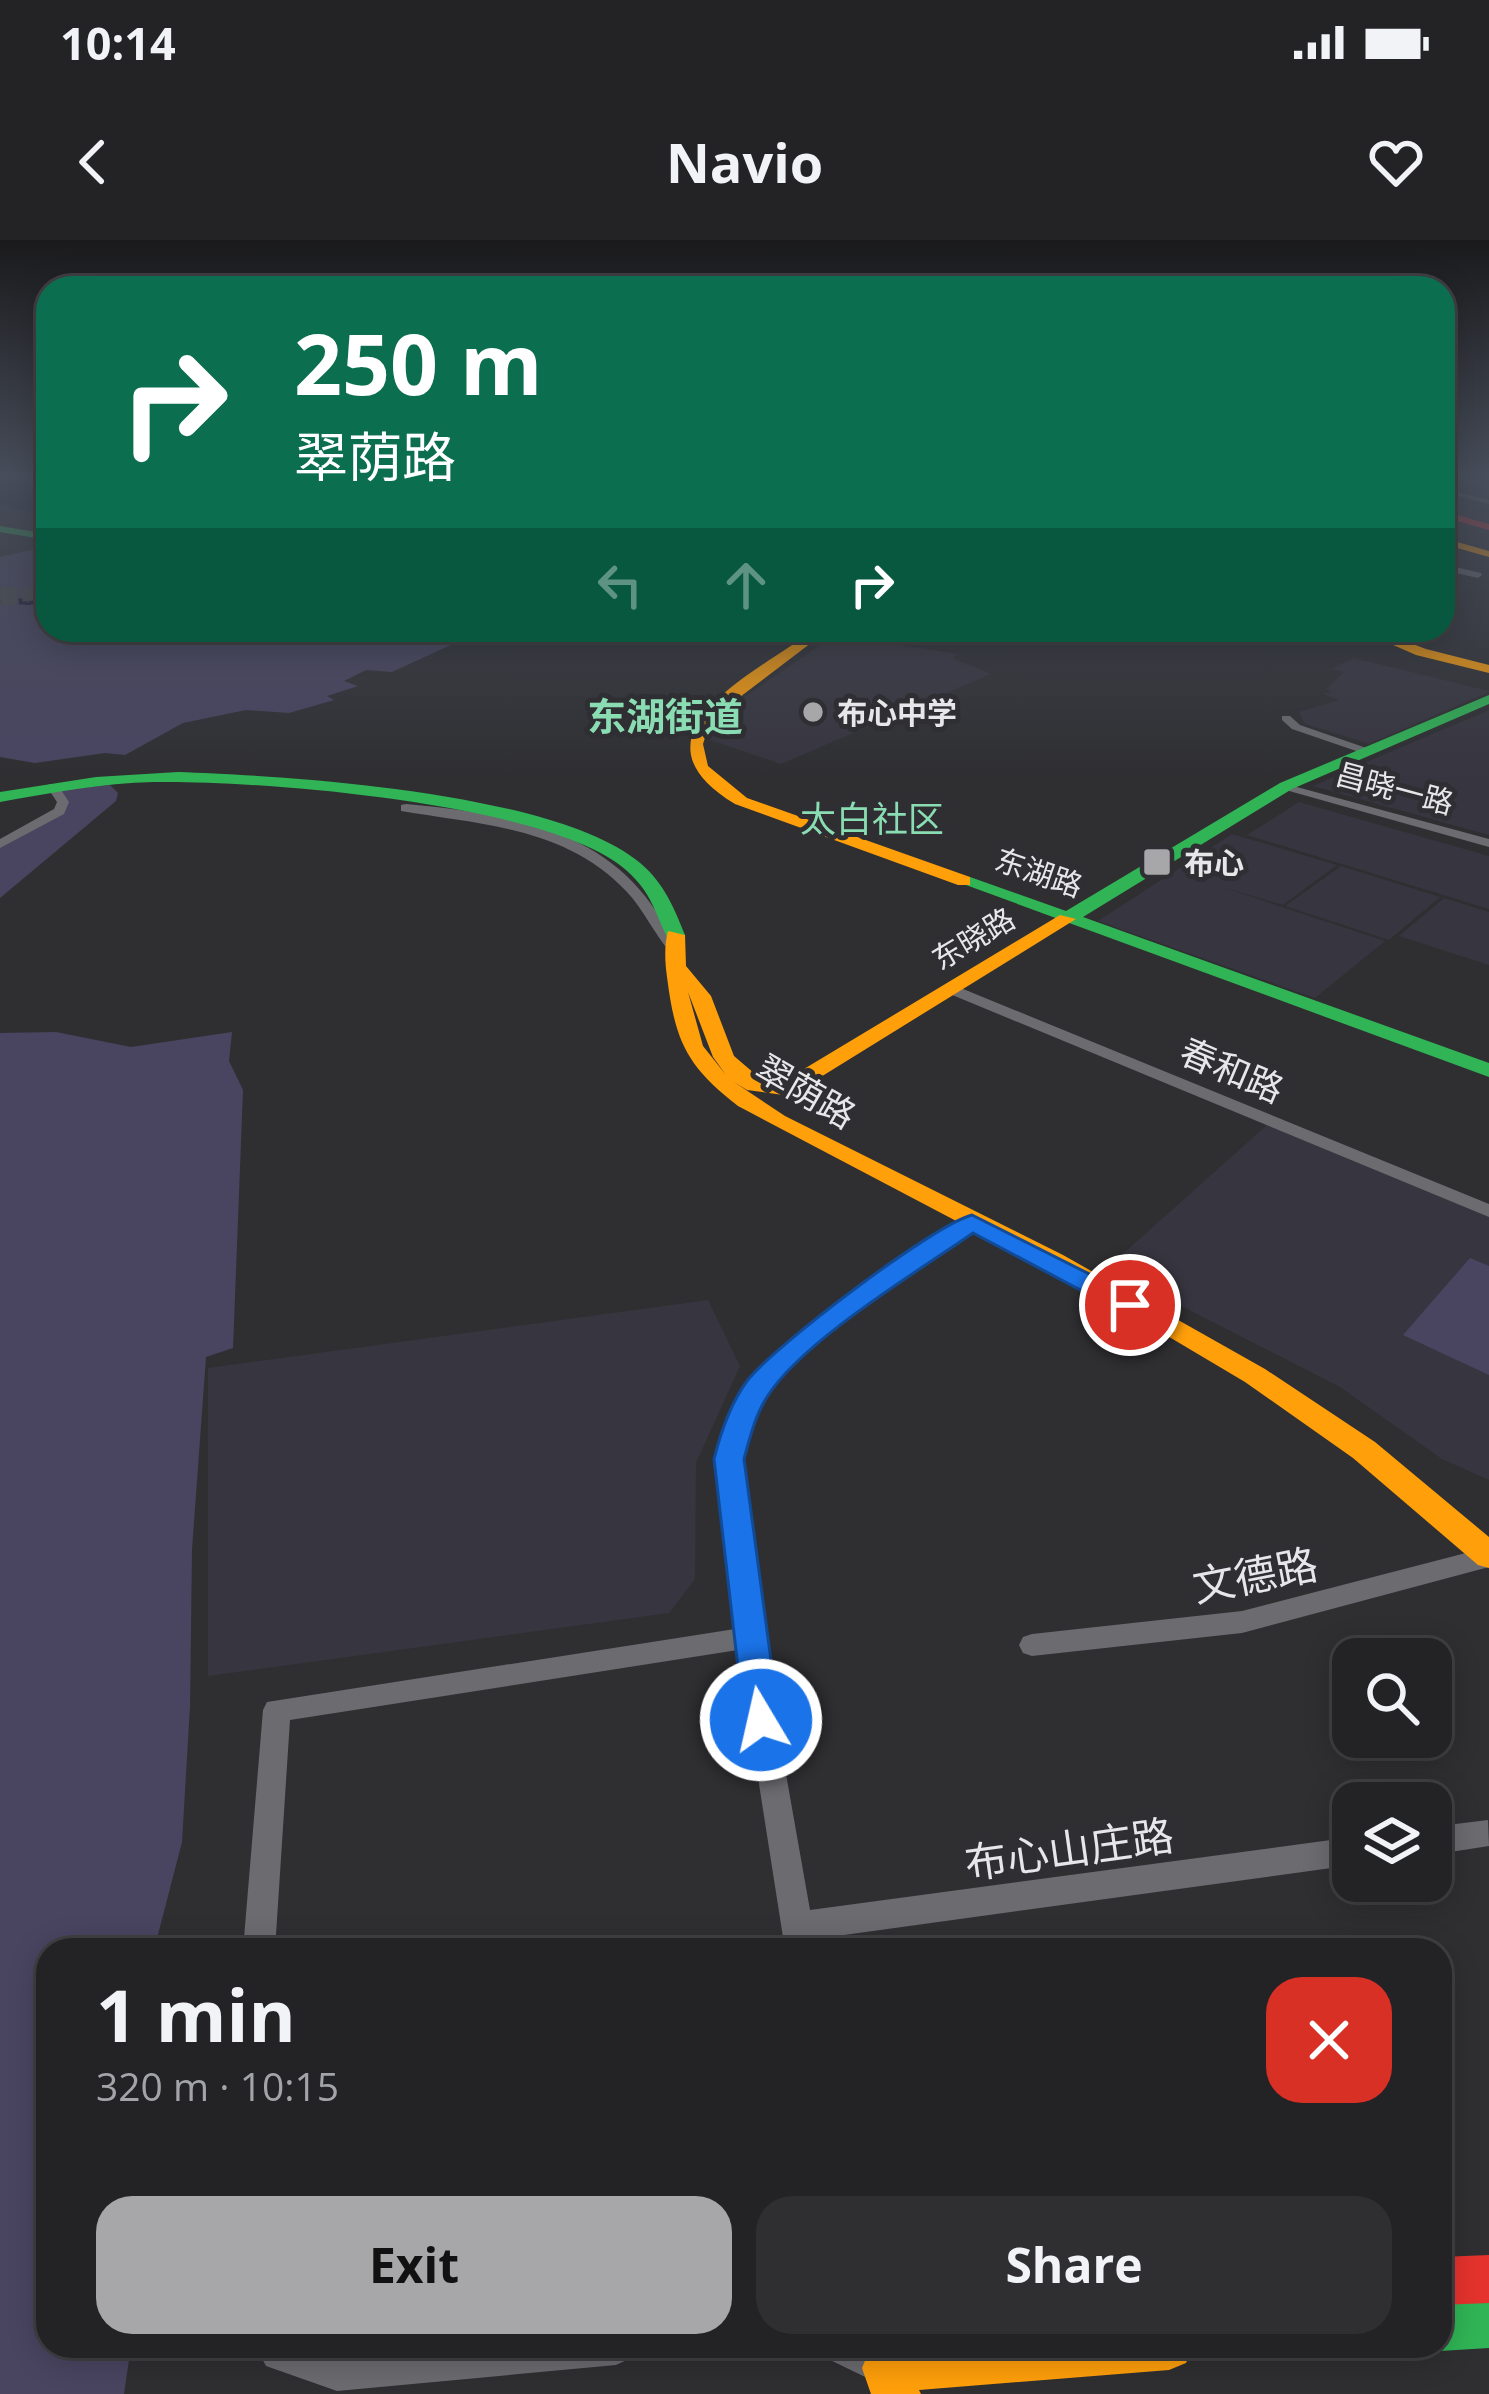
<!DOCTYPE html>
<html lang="en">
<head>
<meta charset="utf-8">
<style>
	body { margin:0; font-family:"Open Sans","Noto Sans SC",sans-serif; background:#2f2f32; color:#f1f3f6; height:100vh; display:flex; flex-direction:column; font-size:45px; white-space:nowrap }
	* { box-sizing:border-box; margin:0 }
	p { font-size:39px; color:#a3a4a7 }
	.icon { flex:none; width:66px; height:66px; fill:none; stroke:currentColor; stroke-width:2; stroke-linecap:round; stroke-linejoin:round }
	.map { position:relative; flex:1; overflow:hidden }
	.details { position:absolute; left:36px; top:1698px; width:1416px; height:420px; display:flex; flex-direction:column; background:#232326; border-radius:36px; box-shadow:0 6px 30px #0003,0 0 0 3px #404043 }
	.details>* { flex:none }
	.guide { position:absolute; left:36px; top:36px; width:1419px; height:366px; border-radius:36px; box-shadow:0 6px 30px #0003,0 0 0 3px #404043; background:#0b6e4f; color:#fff; overflow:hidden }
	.buttons { position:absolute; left:1332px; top:1398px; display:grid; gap:24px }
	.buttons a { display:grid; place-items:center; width:120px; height:120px; border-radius:24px; background:#232326; box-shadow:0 6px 30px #0003,0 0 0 3px #404043; font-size:60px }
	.pin { position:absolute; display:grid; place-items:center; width:102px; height:102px; color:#fff; margin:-51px; border:6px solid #fff; border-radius:50%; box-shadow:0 3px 12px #0007 }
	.me { position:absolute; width:132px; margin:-66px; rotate:351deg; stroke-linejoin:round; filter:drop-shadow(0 0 9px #0008) }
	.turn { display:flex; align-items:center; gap:42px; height:252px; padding:0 60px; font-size:54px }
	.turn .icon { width:156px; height:156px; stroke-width:2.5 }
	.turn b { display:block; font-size:84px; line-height:102px }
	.lanes { display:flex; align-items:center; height:114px; padding:0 60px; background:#0003; justify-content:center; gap:60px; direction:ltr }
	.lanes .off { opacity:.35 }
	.round { display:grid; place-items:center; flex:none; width:126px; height:126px; border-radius:36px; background:#2f2f32 }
	.head { display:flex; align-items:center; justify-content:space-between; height:204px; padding:0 60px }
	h1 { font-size:72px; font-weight:700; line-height:90px }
	.cta { display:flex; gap:24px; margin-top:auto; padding:24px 60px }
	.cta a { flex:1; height:138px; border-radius:36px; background:#a7a7aa; color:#111; font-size:48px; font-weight:700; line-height:138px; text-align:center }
	.cta a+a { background:#2f2f32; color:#f1f3f6 }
	.status { display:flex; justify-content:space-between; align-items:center; height:84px; padding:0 60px; background:#232326; direction:ltr }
	.status svg { height:33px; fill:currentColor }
	header { display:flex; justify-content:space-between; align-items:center; height:156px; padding:0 60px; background:#232326; font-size:54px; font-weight:700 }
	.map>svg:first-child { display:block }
	.built { fill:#37353f }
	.green { fill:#494561 }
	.water { fill:#1f1836 }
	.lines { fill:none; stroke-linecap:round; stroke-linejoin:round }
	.canal { fill:#1f1836; fill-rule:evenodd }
	.highway-tunnel-far1 { stroke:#4b4b4e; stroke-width:14; stroke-dasharray:14 8; stroke-linecap:butt }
	.highway-tunnel { stroke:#4b4b4e; stroke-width:18; stroke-dasharray:18 9; stroke-linecap:butt }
	.street { fill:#6b6b70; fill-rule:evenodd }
	.fast { fill:#30b455; fill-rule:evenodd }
	.slow { fill:#ff9f0a; fill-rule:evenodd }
	.jam { fill:#e5322d; fill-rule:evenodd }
	.route { fill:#1a73e8; stroke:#114b97; stroke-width:3 }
	.poi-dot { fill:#a7a7aa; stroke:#2e2e33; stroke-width:4.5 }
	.labels { text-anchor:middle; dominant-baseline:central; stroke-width:10; stroke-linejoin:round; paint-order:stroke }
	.far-poi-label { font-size:30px; font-weight:bold; fill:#e7e7ea; stroke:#2e2e33; text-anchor:start }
	.far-street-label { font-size:30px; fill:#e7e7ea; stroke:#2e2e33 }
	.far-quarter-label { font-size:36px; fill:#8adcb2; stroke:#2e2e33 }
	.street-label { font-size:36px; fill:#e7e7ea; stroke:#2e2e33 }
	.far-district-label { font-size:39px; font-weight:bold; fill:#8adcb2; stroke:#2e2e33 }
	.near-street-label { font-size:42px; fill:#e7e7ea; stroke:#2e2e33 }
</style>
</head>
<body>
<div class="status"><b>10:14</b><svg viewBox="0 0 49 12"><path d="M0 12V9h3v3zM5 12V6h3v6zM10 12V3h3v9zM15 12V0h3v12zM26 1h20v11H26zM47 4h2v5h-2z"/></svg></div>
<header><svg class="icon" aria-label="back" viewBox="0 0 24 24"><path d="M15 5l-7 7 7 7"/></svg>Navio<svg class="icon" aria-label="heart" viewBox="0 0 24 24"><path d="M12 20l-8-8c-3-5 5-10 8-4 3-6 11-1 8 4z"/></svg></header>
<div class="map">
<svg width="1489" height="2154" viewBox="0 0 1489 2154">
	<rect width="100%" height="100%" fill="#2f2f32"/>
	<!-- built -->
	<path class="built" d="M 835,395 L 958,414 L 953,418 L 991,434 L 781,524 L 701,497 L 709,484 L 743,458 Z
		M 1353,418 L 1489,451 L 1489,452 L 1369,504 L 1305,484 L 1299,472 L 1339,460 L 1323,454 L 1332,452 L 1326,449 L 1344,432 L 1332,429 Z
		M 1489,470 L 1489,595 L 1313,546 L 1376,518 Z
		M 1299,562 L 1489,616 L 1489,669 L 1247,595 Z
		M 1232,594 L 1337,625 L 1283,665 L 1222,647 L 1385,701 L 1315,758 L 1098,681 Z
		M 1341,626 L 1440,657 L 1389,700 L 1285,666 Z
		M 1444,658 L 1489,672 L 1489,725 L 1399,696 Z
		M 1267,885 L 1489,976 L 1489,1240 L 1442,1219 L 1340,1147 L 1107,1028 Z
		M 708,1060 L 740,1126 L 696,1223 L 695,1339 L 669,1373 L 208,1436 L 208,1128 Z"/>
	<!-- green -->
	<path class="green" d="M 48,306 L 48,390 L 427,390 L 420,393 L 453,404 L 392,432 L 366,430 L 344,441 L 358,446 L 327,456 L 334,460 L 289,473 L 246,470 L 183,483 L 125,515 L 105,513 L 35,523 L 0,517 L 0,317 Z
		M 110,545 L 118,553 L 116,561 L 0,658 L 0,604 L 59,571 L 58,550 Z
		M 56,792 L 131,807 L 232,792 L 229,821 L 243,850 L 233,1108 L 206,1117 L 192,1309 L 190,1466 L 182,1602 L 154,1710 L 48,1710 L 48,2106 L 131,2106 L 124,2154 L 0,2154 L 0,793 Z
		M 1470,1018 L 1489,1026 L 1489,1135 L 1403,1095 Z"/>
	<!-- water -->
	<path class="water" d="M 48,235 L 48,276 L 0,264 L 0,237 Z"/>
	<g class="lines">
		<!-- canal -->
		<path class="canal" d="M 48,355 L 48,361 L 29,365 L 0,363 L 0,357 L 29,359 Z"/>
		<!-- highway-tunnel-far1 -->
		<path class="highway-tunnel-far1" d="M 0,357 L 48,352"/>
		<!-- highway-tunnel -->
		<path class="highway-tunnel" d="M 0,357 L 28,354"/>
		<!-- street -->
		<path class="street" d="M 1443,248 L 1489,260 L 1489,264 L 1443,252 Z
			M 1443,324 L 1481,333 L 1482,335 L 1478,338 L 1443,330 Z
			M 1282,476 L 1290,476 L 1300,485 L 1375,511 L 1365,514 L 1292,489 L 1282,480 Z
			M 1282,543 L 1489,599 L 1489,607 L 1282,549 Z
			M 49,544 L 57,544 L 69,562 L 64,574 L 0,608 L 0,599 L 54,569 L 57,562 L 47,547 Z
			M 406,564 C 488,572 582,583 639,649 C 656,668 668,691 684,710 L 671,713 C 654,694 644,670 627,652 C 566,587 483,585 401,571 L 401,565 Z
			M 951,744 L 1489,964 L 1489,977 L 945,752 L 945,746 Z
			M 972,976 L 979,978 L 982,982 L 979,986 L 836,1085 L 786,1130 L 767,1150 L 750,1182 L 741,1218 L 762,1398 L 810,1670 L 1353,1597 L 1353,1625 L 815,1699 L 817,1710 L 785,1710 L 738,1410 L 290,1480 L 275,1710 L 243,1710 L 263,1470 L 267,1462 L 735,1389 L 717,1218 L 728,1182 L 747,1146 L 770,1120 L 822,1075 Z
			M 1489,1307 L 1489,1327 L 1242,1393 L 1032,1416 L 1023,1413 L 1019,1405 L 1023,1397 L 1032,1394 L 1242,1371 Z
			M 1488,1580 L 1489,1606 L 1431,1615 L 1431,1587 Z
			M 255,2106 L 316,2106 L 337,2113 L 412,2106 L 635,2106 L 629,2119 L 616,2125 L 337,2151 L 266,2126 Z
			M 822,2106 L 882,2106 L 899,2115 L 905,2128 L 899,2141 L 886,2147 L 828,2119 Z"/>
		<!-- fast -->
		<path class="fast" d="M 0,286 L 48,294 L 48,300 L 0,292 Z
			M 1489,455 L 1489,464 L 1292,549 L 1083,677 L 1489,823 L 1489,837 L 955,641 L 970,637 L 1066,671 L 1280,543 Z
			M 178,532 C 292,536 546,552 635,619 C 662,639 673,665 685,695 L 668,699 C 654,671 652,653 626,630 C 551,563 258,540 154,542 C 102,543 51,553 0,562 L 0,552 L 96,537 Z
			M 1489,2060 L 1489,2108 L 1440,2111 L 1428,2106 L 1440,2106 L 1440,2063 Z"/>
		<!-- slow -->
		<path class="slow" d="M 1443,298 L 1489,311 L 1489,317 L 1443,304 Z
			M 814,390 L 828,390 L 711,479 L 703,504 L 708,526 L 747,558 L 970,637 L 970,645 L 958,645 L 735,564 C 621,495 754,434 814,390 Z
			M 1359,390 L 1376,390 L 1426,409 L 1489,425 L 1489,433 L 1416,415 Z
			M 1060,675 L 1076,679 L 790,856 L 747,850 L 734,842 L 785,876 L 1063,1015 L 1265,1129 L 1375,1202 L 1489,1297 L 1489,1328 L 1478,1325 L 1353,1218 L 1245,1142 L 1112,1063 L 738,866 C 686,826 675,800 667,737 C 665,723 664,705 668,691 L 685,695 L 686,726 L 711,756 L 734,816 L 762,840 L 779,844 ZM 688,752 L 713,817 L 726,835 L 703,806 Z
			M 880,2106 L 1193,2106 L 1186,2123 L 1169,2130 L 919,2150 L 921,2154 L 871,2154 L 862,2128 L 869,2111 Z"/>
		<!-- jam -->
		<path class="jam" d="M 1443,271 L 1489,284 L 1489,290 L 1443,277 Z
			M 1489,2015 L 1489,2063 L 1440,2065 L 1440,2017 Z"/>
	</g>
	<!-- sky -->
	<linearGradient id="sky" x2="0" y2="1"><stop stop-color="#1a1a1c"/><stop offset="0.44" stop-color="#474d5a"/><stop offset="1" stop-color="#474d5a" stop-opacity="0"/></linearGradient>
	<rect width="1489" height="536" fill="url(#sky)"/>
	<!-- route -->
	<path class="route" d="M 972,975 L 1139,1059 L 1143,1065 L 1130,1074 L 1120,1071 L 973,993 C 917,1032 802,1101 767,1157 C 755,1176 750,1197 744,1219 L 779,1480 L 774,1490 L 761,1495 L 749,1490 L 744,1480 L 714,1219 C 721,1191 730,1164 747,1141 C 773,1107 933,985 972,975 Z"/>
	<!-- markers -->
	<g class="poi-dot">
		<circle cx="813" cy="472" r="12"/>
		<rect x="1142" y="607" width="30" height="30" rx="6"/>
	</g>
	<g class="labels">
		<!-- far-poi labels -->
		<g class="far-poi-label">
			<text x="837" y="472">布心中学</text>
			<text x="1184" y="622">布心</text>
		</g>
		<!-- far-street labels -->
		<g class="far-street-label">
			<text transform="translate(1395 548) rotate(15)">昌晓一路</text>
			<text transform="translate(1039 632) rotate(19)">东湖路</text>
			<text transform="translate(973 698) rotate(-31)">东晓路</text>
		</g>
		<!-- far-quarter labels -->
		<g class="far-quarter-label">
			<text x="872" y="578">太白社区</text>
		</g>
		<!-- street labels -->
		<g class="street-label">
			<text transform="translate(1232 830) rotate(23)">春和路</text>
			<text transform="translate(806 851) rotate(30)">翠荫路</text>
		</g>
		<!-- far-district labels -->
		<g class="far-district-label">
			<text x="665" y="475">东湖街道</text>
		</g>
		<!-- near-street labels -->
		<g class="near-street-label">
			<text transform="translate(1255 1334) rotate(-11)">文德路</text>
			<text transform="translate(1069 1608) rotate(-8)">布心山庄路</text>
		</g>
	</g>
</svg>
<div class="buttons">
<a><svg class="icon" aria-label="search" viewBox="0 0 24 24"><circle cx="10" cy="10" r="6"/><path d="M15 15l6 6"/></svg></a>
<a><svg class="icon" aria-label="layers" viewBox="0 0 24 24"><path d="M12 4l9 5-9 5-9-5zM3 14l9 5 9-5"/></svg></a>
</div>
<div class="pin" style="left:1130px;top:1065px;background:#d93025"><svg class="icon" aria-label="arrive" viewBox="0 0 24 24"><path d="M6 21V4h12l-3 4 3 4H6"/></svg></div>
<svg class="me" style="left:761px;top:1480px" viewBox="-20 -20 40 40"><circle r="17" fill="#1a73e8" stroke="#fff" stroke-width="3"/><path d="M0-11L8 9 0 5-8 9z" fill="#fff"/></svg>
<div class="guide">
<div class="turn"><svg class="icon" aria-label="right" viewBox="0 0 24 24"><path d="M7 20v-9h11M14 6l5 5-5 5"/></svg><div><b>250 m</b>翠荫路</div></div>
<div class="lanes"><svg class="icon off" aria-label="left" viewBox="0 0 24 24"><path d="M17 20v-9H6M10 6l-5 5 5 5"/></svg><svg class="icon off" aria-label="ahead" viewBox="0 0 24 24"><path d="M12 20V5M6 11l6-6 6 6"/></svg><svg class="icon" aria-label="right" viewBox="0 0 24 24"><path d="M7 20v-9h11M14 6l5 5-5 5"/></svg></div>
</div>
<section class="details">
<div class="head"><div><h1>1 min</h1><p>320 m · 10:15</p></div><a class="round" style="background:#d93025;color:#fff"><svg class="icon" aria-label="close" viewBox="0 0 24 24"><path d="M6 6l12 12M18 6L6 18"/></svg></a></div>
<div class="cta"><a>Exit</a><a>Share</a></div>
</section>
</div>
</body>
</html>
